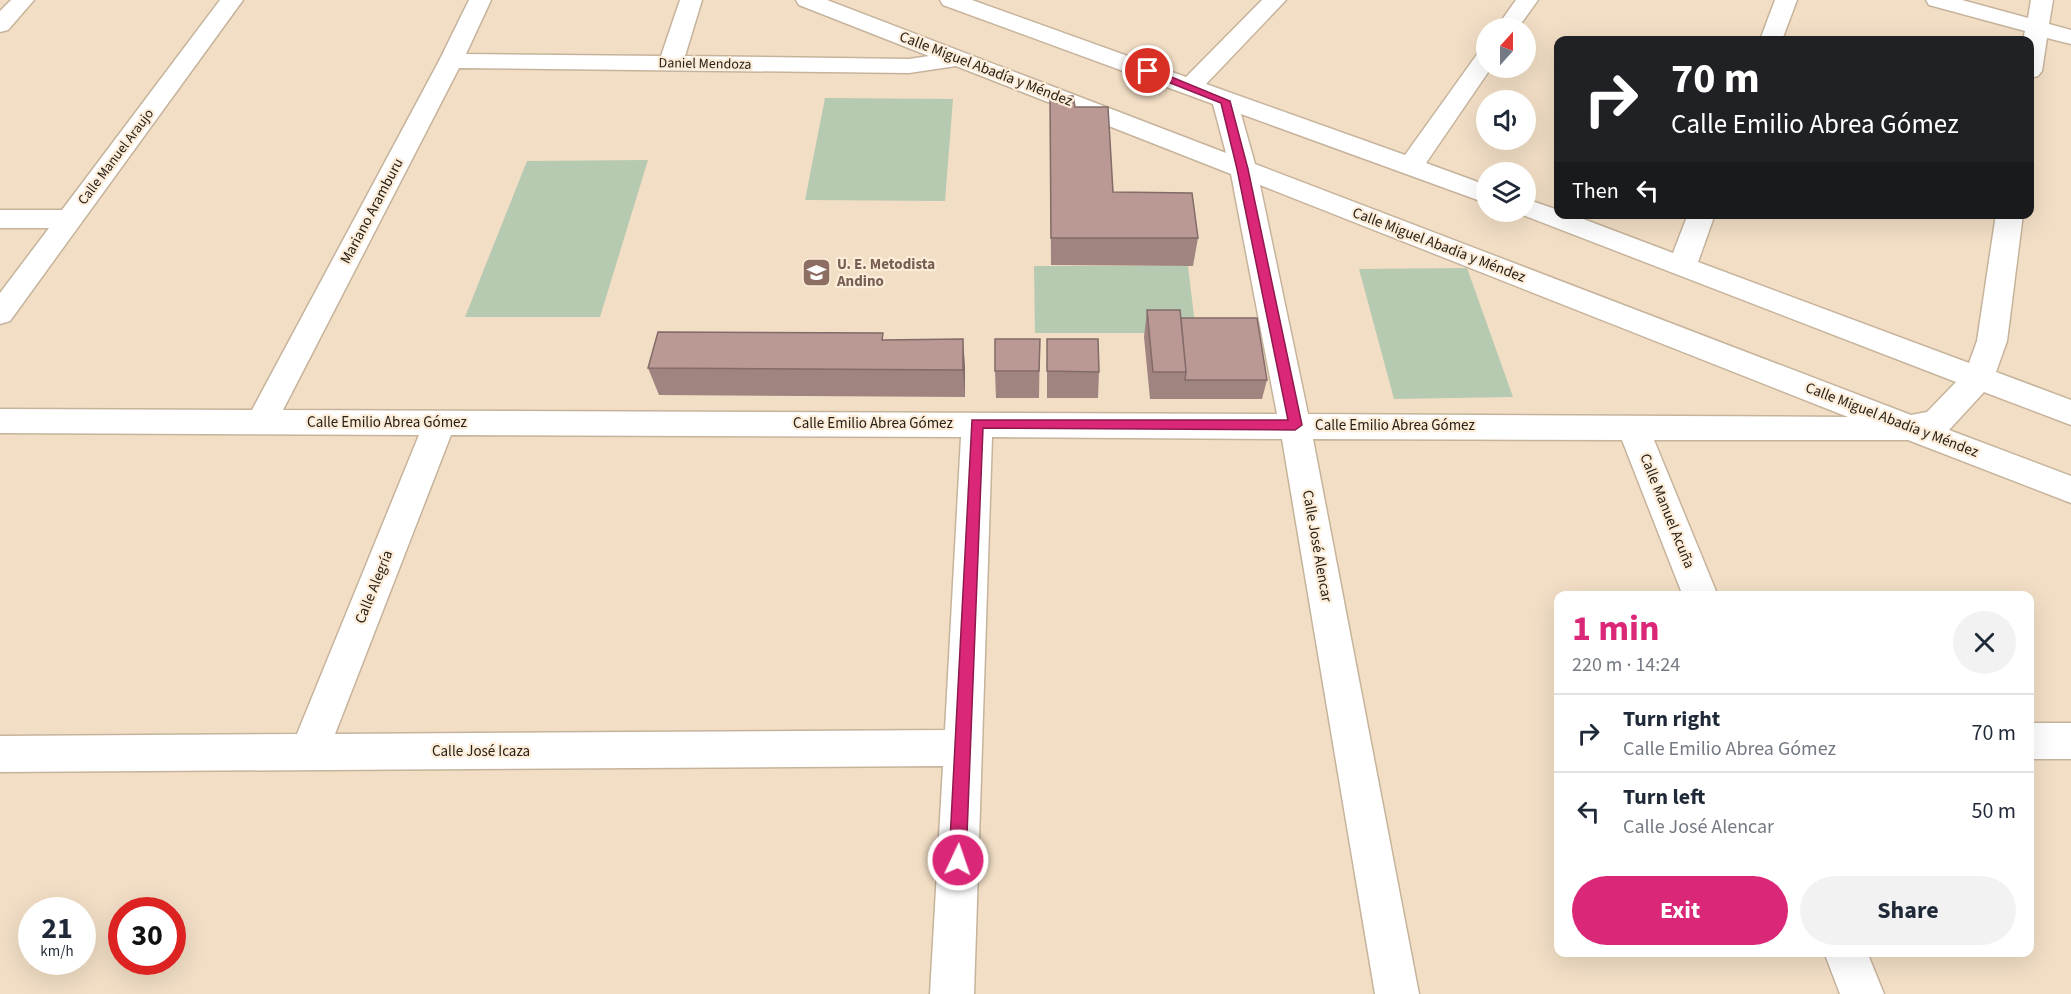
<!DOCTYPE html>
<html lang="en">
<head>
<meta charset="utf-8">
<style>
	body { margin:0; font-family:"Source Sans 3",sans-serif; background:#f2f2f3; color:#1f2937; height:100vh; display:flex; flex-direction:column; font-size:22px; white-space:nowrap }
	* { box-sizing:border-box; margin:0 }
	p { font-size:20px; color:#747a83 }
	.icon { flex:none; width:33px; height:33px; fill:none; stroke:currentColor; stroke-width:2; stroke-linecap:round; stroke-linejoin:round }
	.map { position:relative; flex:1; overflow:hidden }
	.drawer { position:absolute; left:1554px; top:591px; width:480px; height:366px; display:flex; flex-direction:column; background:#fff; border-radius:12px; box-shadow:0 6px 24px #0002 }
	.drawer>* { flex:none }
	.banner { position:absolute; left:1554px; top:36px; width:480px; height:183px; border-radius:12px; box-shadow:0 6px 24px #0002; background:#202124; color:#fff; overflow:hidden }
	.needle { width:39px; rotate:21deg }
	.tools { position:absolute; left:1476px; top:18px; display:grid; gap:12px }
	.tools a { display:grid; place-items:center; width:60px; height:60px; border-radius:50%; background:#fff; box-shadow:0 6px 24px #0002; font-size:30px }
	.speed { position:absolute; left:18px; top:897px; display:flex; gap:12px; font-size:30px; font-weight:700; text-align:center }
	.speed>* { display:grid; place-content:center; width:78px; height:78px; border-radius:50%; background:#fff; box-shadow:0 6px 24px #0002; line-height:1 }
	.speed small { font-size:15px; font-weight:400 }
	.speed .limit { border:9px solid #d22; background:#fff; color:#111 }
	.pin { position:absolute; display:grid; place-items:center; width:51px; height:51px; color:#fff; margin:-26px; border:3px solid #fff; border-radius:50%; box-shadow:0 2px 6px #0007 }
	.me { position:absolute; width:66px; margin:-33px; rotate:3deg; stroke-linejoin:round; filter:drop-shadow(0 0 4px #0008) }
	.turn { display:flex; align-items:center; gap:21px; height:126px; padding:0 18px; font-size:27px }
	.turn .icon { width:78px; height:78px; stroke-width:2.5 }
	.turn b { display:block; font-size:42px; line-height:51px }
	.then { display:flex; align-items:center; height:57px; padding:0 18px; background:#0003; gap:12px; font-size:22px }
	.round { display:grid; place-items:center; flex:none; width:63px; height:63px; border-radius:32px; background:#f2f2f3 }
	.summary { display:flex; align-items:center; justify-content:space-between; height:102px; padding:0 18px }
	h1 { font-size:36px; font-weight:700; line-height:45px; color:#db2777 }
	.cta { display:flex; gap:12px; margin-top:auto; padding:12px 18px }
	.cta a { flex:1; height:69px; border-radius:36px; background:#db2777; color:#fff; font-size:24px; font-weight:700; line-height:69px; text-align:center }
	.cta a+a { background:#f2f2f3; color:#1f2937 }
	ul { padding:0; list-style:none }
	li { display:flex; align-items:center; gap:18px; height:78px; padding:0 18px; border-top:2px solid #e0e1e3 }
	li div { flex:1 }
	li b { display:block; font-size:22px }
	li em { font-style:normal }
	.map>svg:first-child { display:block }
	.green { fill:#b6c9b1 }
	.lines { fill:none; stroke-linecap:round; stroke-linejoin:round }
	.street-casing { stroke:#c6b39b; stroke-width:3 }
	.street { fill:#fff; fill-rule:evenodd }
	.wall { fill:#a08480 }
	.shaded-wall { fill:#826b68 }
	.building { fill:#ba9995; stroke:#826b68; stroke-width:1.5 }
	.route { fill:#db2777; stroke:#8e194d; stroke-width:1.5 }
	.labels { text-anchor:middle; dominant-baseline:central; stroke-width:4.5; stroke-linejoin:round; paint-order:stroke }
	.far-street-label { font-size:14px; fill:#282118; stroke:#fcecd8 }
	.street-label { font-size:15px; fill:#282118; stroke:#fcecd8 }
	.education-label { font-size:15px; font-weight:bold; fill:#785e54; stroke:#fcecd8; text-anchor:start }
</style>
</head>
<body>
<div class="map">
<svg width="2071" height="994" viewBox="0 0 2071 994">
	<rect width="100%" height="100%" fill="#f2dec5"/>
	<!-- green -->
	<path class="green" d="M 825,98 L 953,99 L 945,201 L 805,200 Z
		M 648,160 L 600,317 L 465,317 L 527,161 Z
		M 1034,266 L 1188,266 L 1196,333 L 1035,333 Z
		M 1467,268 L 1513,397 L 1394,399 L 1359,269 Z"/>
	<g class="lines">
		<defs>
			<path id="street" d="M 11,0 L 34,0 L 8,30 L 0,32 L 0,11 Z
				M 220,0 L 243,0 L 10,321 L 0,324 L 0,293 L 49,228 L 0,228 L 0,210 L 62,210 Z
				M 469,0 L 491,0 L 466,54 L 661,56 L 680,0 L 702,0 L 685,56 L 909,59 L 929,56 L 799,5 L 796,0 L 827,0 L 1226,153 L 1213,104 L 943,5 L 940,0 L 972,0 L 1186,77 L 1262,0 L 1286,0 L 1206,84 L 1405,155 L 1478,53 L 1486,51 L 1486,68 L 1491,68 L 1426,163 L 1486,185 L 1486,203 L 1241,114 L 1255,164 L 1911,415 L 1927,412 L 1956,382 L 1515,212 L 1526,212 L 1526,199 L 1558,210 L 1558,214 L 1570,214 L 1673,253 L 1688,214 L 1715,214 L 1698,262 L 1969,363 L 1977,341 L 1996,214 L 2023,214 L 2007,341 L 1996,372 L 2071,400 L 2071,425 L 1984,392 L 1949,430 L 2071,476 L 2071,503 L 1908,440 L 1654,440 L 1718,596 L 1683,596 L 1622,440 L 1313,439 L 1419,994 L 1375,994 L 1282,439 L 992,437 L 974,994 L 930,994 L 943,766 L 0,772 L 0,736 L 297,734 L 419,435 L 0,433 L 0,409 L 252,410 L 439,61 ZM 956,66 L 1231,174 L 1277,414 L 283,410 L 459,68 L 909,73 ZM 1260,185 L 1848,417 L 1308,414 ZM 451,435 L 961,437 L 945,730 L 335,734 Z
				M 1516,0 L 1538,0 L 1518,28 L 1496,28 Z
				M 1775,0 L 1797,0 L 1782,40 L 1760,40 Z
				M 1926,0 L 1962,0 L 2028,18 L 2031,0 L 2053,0 L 2049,24 L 2071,30 L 2071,44 L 2047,38 L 2042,71 L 2038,76 L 2030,78 L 2030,40 L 2023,40 L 2025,31 L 1929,5 Z
				M 2030,723 L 2071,723 L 2071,759 L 2030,759 Z
				M 1824,952 L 1867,952 L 1884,994 L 1840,994 Z"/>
		</defs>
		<!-- street casing -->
		<use href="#street" class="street-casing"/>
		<!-- street -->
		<use href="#street" class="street"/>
	</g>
	<!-- wall -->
	<path class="wall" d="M 1050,96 L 1075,107 L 1113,192 L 1198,238 L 1193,266 L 1051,265 Z
		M 1147,310 L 1181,318 L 1267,380 L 1262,399 L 1150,399 L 1144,337 Z
		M 1040,339 L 1039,398 L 996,398 L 995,371 Z
		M 1047,339 L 1099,372 L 1098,398 L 1047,398 Z
		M 884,340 L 965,366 L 965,397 L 659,395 L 648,368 Z"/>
	<!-- shaded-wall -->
	<path class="shaded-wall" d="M 963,339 L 965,366 L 965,397 L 963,370 Z"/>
	<!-- building -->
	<path class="building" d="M 1050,96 L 1073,96 L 1075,107 L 1108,107 L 1113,192 L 1192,193 L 1198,238 L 1051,238 Z
		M 1147,310 L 1180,310 L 1186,372 L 1153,372 Z
		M 1181,318 L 1257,318 L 1267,380 L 1185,380 L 1186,372 Z
		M 658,332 L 883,333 L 882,340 L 963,339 L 963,370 L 648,368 Z
		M 995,339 L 1040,339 L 1039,371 L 995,371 Z
		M 1047,339 L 1098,339 L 1099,372 L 1047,371 Z"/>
	<!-- route -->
	<path class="route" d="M 1145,69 L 1152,69 L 1230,101 L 1248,169 L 1302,425 L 1295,430 L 983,428 L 966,860 L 964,866 L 958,868 L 952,866 L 949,860 L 972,420 L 1288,420 L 1237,169 L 1221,103 L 1145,73 Z"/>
	<!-- icons -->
	<defs>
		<symbol id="school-square" viewBox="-11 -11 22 22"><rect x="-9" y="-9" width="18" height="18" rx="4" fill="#8d6e63" stroke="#fcecd8"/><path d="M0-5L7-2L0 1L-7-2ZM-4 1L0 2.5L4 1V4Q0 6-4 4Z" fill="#fff"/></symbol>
	</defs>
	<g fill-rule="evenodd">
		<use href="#school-square" x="800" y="256" width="33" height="33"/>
	</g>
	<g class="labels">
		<!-- far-street labels -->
		<g class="far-street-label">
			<text transform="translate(705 64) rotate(1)">Daniel Mendoza</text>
			<text transform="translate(116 157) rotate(-53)">Calle Manuel Araujo</text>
		</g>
		<!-- street labels -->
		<g class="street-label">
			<text transform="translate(986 69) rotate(21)">Calle Miguel Abadía y Méndez</text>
			<text transform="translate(372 211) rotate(-62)">Mariano Aramburu</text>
			<text transform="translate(1439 245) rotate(21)">Calle Miguel Abadía y Méndez</text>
			<text transform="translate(1892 420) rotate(21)">Calle Miguel Abadía y Méndez</text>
			<text x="387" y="422">Calle Emilio Abrea Gómez</text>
			<text x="873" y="423">Calle Emilio Abrea Gómez</text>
			<text x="1395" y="425">Calle Emilio Abrea Gómez</text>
			<text transform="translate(1667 511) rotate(68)">Calle Manuel Acuña</text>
			<text transform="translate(1317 546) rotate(80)">Calle José Alencar</text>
			<text transform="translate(374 587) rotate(-68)">Calle Alegría</text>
			<text x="481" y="751">Calle José Icaza</text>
		</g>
		<!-- education labels -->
		<g class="education-label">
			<text x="837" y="264">U. E. Metodista<tspan x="837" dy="17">Andino</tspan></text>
		</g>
	</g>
</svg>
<div class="tools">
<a><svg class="needle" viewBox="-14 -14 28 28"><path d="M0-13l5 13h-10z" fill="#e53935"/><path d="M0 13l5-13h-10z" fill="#747a83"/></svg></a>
<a><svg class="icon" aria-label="sound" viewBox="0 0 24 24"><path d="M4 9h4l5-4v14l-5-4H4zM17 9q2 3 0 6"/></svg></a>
<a><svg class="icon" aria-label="layers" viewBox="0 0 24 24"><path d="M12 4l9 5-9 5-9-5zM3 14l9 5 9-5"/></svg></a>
</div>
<div class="speed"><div>21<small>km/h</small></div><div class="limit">30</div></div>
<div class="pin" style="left:1148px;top:71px;background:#d93025"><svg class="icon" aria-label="arrive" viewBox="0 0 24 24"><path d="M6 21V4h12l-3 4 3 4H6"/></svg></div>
<svg class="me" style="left:958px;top:860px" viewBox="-20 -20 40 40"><circle r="17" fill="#db2777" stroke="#fff" stroke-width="3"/><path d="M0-11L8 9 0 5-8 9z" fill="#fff"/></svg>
<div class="banner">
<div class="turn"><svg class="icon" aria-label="right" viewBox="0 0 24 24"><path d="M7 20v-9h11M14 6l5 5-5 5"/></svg><div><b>70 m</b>Calle Emilio Abrea Gómez</div></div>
<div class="then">Then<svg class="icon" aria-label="left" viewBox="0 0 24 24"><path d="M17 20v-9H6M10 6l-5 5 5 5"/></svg></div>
</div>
<section class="drawer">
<div class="summary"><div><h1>1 min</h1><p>220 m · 14:24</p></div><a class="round"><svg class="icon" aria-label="close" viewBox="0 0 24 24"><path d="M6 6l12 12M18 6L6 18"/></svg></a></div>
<ul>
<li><svg class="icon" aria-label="right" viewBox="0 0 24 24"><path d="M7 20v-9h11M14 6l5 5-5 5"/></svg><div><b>Turn right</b><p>Calle Emilio Abrea Gómez</p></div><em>70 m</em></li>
<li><svg class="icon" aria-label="left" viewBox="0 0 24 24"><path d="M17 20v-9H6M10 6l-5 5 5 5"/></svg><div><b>Turn left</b><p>Calle José Alencar</p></div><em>50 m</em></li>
</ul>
<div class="cta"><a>Exit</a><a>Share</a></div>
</section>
</div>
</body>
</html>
